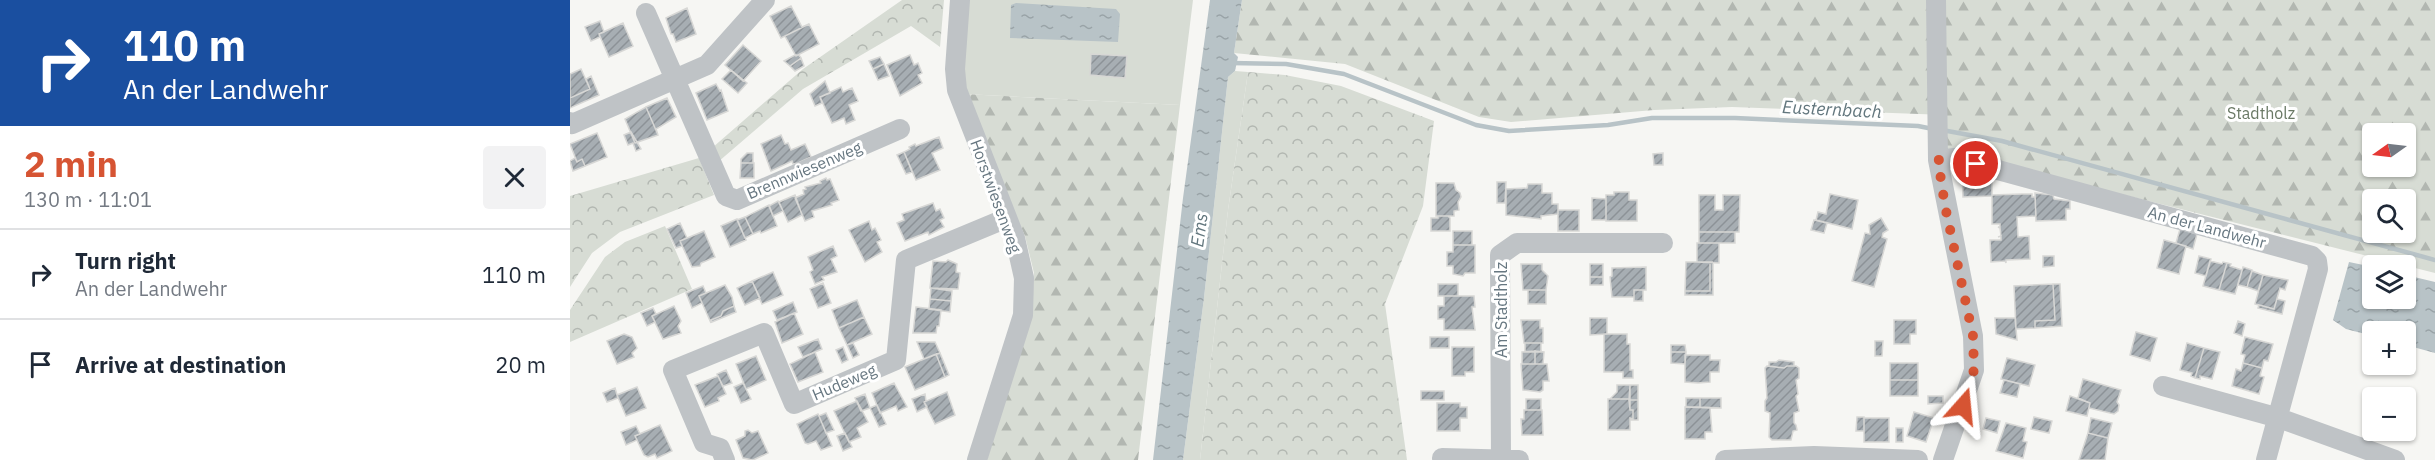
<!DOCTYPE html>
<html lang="en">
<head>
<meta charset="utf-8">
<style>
	body { margin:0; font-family:"IBM Plex Sans",sans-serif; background:#f2f2f3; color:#1f2937; height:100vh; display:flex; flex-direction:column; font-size:22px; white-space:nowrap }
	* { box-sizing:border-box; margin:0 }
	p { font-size:20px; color:#747a83 }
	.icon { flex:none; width:33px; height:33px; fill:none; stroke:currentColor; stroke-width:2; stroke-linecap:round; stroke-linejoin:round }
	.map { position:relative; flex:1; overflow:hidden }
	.drawer { display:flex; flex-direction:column; background:#fff; width:570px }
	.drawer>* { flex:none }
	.guide { background:#1a4fa0; color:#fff; overflow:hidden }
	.needle { width:39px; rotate:256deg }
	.controls { position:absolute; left:1792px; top:123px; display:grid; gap:12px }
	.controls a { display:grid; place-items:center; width:54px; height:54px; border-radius:6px; background:#fff; box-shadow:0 2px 4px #0004; font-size:30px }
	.pin { position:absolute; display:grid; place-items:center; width:51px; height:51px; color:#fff; margin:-26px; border:3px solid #fff; border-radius:50%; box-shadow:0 2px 6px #0007 }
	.me { position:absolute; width:66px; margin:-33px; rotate:18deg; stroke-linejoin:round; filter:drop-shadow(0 0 4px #0008) }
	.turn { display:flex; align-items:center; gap:21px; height:126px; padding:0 24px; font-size:27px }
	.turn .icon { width:78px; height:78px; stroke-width:2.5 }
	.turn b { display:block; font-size:42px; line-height:51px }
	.round { display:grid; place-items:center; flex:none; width:63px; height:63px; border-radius:6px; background:#f2f2f3 }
	.head { display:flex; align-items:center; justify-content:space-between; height:102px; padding:0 24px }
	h1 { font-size:36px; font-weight:700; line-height:45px; color:#d65433 }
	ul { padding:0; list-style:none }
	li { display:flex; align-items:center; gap:18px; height:90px; padding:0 24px; border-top:2px solid #e0e1e3 }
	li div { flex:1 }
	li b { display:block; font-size:22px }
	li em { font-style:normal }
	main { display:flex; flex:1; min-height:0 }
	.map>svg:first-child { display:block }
	.grass { fill:#d7dcd4 }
	.forest { fill:url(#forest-firs); fill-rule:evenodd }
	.park { fill:url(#park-crowns) }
	.water { fill:url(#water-ripples) }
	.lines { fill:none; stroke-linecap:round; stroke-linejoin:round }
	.stream { stroke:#b8c3c7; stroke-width:4.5 }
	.building { fill:url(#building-hatch); stroke:#d7d7d5; stroke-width:1.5 }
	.street { stroke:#bfc3c6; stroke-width:20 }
	.route { stroke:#d65433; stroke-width:10; stroke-dasharray:0 18 }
	.labels { text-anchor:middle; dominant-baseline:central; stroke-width:6; stroke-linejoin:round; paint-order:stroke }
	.park-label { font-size:16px; fill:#6a7965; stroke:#fff }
	.street-label { font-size:16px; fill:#677781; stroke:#fff }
	.water-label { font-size:18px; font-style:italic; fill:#63777e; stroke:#fff }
</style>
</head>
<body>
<main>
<section class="drawer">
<div class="guide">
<div class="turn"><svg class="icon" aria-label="right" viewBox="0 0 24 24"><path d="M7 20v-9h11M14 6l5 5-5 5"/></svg><div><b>110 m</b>An der Landwehr</div></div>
</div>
<div class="head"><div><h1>2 min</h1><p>130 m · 11:01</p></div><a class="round"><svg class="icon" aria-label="close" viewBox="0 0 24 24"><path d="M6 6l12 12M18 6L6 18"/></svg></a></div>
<ul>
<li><svg class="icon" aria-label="right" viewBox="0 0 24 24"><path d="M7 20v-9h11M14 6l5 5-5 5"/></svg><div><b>Turn right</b><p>An der Landwehr</p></div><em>110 m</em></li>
<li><svg class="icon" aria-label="arrive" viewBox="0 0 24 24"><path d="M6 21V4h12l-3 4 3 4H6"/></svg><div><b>Arrive at destination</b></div><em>20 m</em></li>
</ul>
</section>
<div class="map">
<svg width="1865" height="460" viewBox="0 0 1865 460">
	<defs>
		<pattern id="forest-firs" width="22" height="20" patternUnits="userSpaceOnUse" patternTransform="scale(1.5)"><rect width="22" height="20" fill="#d7dcd4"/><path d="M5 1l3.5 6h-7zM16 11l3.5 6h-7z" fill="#b2b7b1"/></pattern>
		<pattern id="park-crowns" width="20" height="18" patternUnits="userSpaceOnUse" patternTransform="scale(1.5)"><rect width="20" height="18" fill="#d7dcd4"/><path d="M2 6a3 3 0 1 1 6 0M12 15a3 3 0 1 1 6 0" fill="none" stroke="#b2b7b1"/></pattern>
		<pattern id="water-ripples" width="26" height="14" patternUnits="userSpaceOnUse" patternTransform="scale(1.5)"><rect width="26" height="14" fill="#b8c3c7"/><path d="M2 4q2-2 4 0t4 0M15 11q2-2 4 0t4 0" fill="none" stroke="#99a3a7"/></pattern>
		<pattern id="building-hatch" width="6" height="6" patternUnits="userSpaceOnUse" patternTransform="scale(1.5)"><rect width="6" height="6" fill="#a7aeb3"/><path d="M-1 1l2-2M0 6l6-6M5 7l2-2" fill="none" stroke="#8c9297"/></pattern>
	</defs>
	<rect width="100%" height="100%" fill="#f6f6f3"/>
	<!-- grass -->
	<path class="grass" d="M 397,0 L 623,0 L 610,105 L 394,94 L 391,67 Z
		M 665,71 L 678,72 L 658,210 L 630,460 L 613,460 L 634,298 L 658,77 Z"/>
	<!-- forest -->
	<path class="forest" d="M 672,0 L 1865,0 L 1865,273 L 1376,150 L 1376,115 L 1162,107 L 1084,110 L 941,122 L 909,117 L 775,64 L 664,53 ZM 1803,134 L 1836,134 L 1836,166 L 1803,166 ZM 1803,200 L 1836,200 L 1836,232 L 1803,232 Z
		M 394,94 L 610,105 L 568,460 L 417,460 L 461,316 L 464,273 L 455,236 L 397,108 Z"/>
	<!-- park -->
	<path class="park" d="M 332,0 L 374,0 L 370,47 L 341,26 L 233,89 L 148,162 L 142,148 L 233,69 Z
		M 678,72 L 715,75 L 771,86 L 864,121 L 853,206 L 815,304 L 837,460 L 630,460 L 658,210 Z
		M 129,158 L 144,195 L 50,232 L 22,253 L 0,287 L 0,196 Z
		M 95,226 L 122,289 L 0,342 L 0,310 L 35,257 L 55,242 Z"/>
	<!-- water -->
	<path class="water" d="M 640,0 L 672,0 L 664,53 L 668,57 L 665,71 L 658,77 L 634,298 L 613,460 L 583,460 L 613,198 Z
		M 446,3 L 546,9 L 550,14 L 548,42 L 440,38 L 441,5 Z
		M 1779,262 L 1803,267 L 1803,298 L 1836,298 L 1836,275 L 1865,282 L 1865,353 L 1836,345 L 1836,332 L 1803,332 L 1803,336 L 1776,329 L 1763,320 Z"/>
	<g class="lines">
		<!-- stream -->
		<path class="stream" d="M 661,63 L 716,64 L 774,74 L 906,125 L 939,131 L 1038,125 L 1082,118 L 1165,118 L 1348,126 L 1363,129
			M 1372,130 L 1432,141 L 1865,260"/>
	</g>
	<!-- building -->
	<path class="building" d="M 221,6 L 232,27 L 239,24 L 211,38 L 200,16 Z
		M 117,8 L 126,34 L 106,42 L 103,34 L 101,34 L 96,18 Z
		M 30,21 L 34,32 L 29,34 L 30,37 L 21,41 L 15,27 Z
		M 53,23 L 63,46 L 39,57 L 29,34 Z
		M 239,24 L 249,44 L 226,56 L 215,36 Z
		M 173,45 L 191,61 L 173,81 L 155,65 Z
		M 521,54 L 557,56 L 555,78 L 520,75 Z
		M 225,55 L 229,55 L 231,58 L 220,66 L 214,61 Z
		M 340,55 L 344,65 L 348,63 L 352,73 L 348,75 L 352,83 L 330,96 L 317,65 Z
		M 310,57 L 314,64 L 303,69 L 299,61 Z
		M 231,58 L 234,66 L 225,71 L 220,66 Z
		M 314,64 L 319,76 L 308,80 L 303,69 Z
		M 11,69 L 20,89 L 0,98 L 0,74 Z
		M 161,70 L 177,83 L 168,93 L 152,79 Z
		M 21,76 L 29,95 L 0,108 L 0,98 L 20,89 L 16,79 Z
		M 255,81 L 260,93 L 250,97 L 252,103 L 245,106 L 240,94 Z
		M 146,84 L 150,91 L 151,90 L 158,111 L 137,120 L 126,93 Z
		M 271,87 L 273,92 L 282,88 L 288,101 L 279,105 L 285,120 L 276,124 L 274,118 L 262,123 L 250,97 Z
		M 97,98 L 106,117 L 86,129 L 88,135 L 76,107 Z
		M 76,107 L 88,135 L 65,143 L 55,119 Z
		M 61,132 L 71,149 L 66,151 L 63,143 L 58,145 L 54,135 Z
		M 27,133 L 37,157 L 15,166 L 12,159 L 7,162 L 0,144 Z
		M 211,135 L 215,144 L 218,143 L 221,150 L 235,144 L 241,157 L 228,163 L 223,164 L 222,161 L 201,171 L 191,144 Z
		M 369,137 L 373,148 L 362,153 L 370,170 L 346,180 L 334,152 L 340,149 L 339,147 L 345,144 L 346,146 Z
		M 334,152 L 342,172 L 336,174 L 327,155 Z
		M 177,153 L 183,153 L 183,163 L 171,163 L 171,159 Z
		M 1093,153 L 1093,165 L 1084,165 L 1083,154 Z
		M 5,158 L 7,162 L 12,159 L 15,166 L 3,171 L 0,161 Z
		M 171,163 L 184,163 L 184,178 L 170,178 Z
		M 1392,168 L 1422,176 L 1422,196 L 1393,197 Z
		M 256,178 L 257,180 L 260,179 L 269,200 L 261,203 L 262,205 L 242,211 L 244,217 L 235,221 L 225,198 L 234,194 L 233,190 L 236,189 L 235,187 L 251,183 L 250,181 Z
		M 927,182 L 936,182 L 935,203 L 927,203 Z
		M 866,183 L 884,183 L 886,190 L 890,193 L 891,197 L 888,202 L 889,210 L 884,211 L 884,216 L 866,216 Z
		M 958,184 L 972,184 L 972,193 L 982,193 L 982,204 L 988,204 L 988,214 L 971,216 L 971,219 L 936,215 L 936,189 L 957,188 Z
		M 1044,192 L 1059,192 L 1059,200 L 1067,200 L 1067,221 L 1036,221 L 1036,195 L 1044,195 Z
		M 1465,193 L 1483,195 L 1484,199 L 1500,201 L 1500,209 L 1496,209 L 1496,220 L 1466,221 Z
		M 1260,194 L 1288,200 L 1282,229 L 1246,220 L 1248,212 L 1256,214 Z
		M 1452,194 L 1462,194 L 1462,197 L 1465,197 L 1466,216 L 1447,217 L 1448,237 L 1459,236 L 1460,259 L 1436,260 L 1436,263 L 1435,261 L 1421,262 L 1420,240 L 1431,240 L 1431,236 L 1428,237 L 1431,236 L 1430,228 L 1428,227 L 1430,227 L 1430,224 L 1422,224 L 1422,195 Z
		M 225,195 L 232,215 L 218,222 L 209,202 Z
		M 1129,195 L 1145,195 L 1145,210 L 1153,210 L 1153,195 L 1170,195 L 1169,232 L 1129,232 Z
		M 1022,198 L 1036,199 L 1036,220 L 1022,220 Z
		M 208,201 L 213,211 L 203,216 L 199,206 Z
		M 363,203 L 366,211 L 370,209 L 374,218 L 370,220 L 374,227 L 359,235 L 358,232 L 335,241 L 327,223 L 334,220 L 332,214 Z
		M 199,205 L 207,226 L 191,233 L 190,231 L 183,234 L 175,217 Z
		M 988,210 L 1009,210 L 1009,231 L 988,231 Z
		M 868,216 L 878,216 L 880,218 L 880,231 L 861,231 L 861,218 L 868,218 Z
		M 175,217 L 183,234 L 175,238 L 167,220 Z
		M 1311,218 L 1318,230 L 1313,233 L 1312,237 L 1317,239 L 1304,287 L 1282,281 L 1295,233 L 1300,234 L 1299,225 Z
		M 167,219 L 176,240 L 160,247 L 151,226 Z
		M 1244,220 L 1257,223 L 1254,233 L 1241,230 Z
		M 299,221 L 302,230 L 305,228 L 311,240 L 307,242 L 312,252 L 295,262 L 279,230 Z
		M 110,223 L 117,238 L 110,241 L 112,246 L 106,248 L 97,229 Z
		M 1610,229 L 1627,234 L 1623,249 L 1606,243 Z
		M 134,231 L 145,257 L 131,263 L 130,266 L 122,267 L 110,241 Z
		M 883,231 L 902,231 L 902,245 L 883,245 Z
		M 1129,232 L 1165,232 L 1165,243 L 1129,243 Z
		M 1594,240 L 1616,246 L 1609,274 L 1587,268 Z
		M 1127,243 L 1149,243 L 1149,263 L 1127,262 Z
		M 883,245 L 905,245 L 905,273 L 895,273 L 893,276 L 883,274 L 883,266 L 877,266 L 877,252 L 883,252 Z
		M 263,246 L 267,256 L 261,259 L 267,272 L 252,277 L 254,280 L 245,284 L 240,272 L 243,270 L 238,257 Z
		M 1473,256 L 1484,256 L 1484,266 L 1473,267 Z
		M 1629,256 L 1641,259 L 1636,276 L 1625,273 Z
		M 378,260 L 387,264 L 386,272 L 390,273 L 388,289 L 360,288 L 363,261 L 376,262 Z
		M 1640,261 L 1652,264 L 1653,262 L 1657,263 L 1649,290 L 1633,286 Z
		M 1116,262 L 1143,262 L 1140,263 L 1140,291 L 1115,291 Z
		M 1140,263 L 1143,263 L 1143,295 L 1115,295 L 1115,291 L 1140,291 Z
		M 1657,263 L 1661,264 L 1660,266 L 1672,270 L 1665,294 L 1649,290 Z
		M 951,264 L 972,264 L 972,270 L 978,276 L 976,290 L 953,290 Z
		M 1020,264 L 1033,264 L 1033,277 L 1020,277 Z
		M 1076,267 L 1076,290 L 1064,290 L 1064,297 L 1042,297 L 1040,277 L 1042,276 L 1042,268 Z
		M 1673,267 L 1682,270 L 1677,287 L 1668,285 Z
		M 1682,271 L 1693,275 L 1688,291 L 1677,287 Z
		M 203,272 L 213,295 L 192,304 L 182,281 Z
		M 1693,275 L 1718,280 L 1715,290 L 1710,288 L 1704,309 L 1685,304 Z
		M 1020,277 L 1033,277 L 1033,285 L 1020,285 Z
		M 182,281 L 190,298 L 175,305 L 167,288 Z
		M 253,283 L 261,303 L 248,308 L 240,289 Z
		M 868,284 L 888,284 L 888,296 L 868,296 Z
		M 1483,284 L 1485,320 L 1465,321 L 1465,328 L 1446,329 L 1444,286 Z
		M 1483,284 L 1490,284 L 1492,326 L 1465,328 L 1465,321 L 1485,320 Z
		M 155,285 L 162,297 L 164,306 L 153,311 L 151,316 L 141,320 L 141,323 L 129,296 Z
		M 133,286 L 136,293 L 129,296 L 132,303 L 122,308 L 116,293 Z
		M 361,288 L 382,291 L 381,301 L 360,299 Z
		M 958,290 L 976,290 L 976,304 L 958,304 Z
		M 1064,290 L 1073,290 L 1073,301 L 1064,301 Z
		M 874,296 L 904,296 L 905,307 L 902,307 L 905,330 L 874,330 L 874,319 L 868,319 L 868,306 L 874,306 Z
		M 360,299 L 381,301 L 380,312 L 359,309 Z
		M 1707,299 L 1715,301 L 1712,314 L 1688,308 L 1689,305 L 1704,309 Z
		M 287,300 L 294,317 L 269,328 L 262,310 Z
		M 223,302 L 227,312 L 207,320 L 203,311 Z
		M 104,306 L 111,321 L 108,326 L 111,333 L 93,339 L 82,316 Z
		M 164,306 L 166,312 L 142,322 L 141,320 L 151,316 L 153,311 Z
		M 346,307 L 371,310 L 369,326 L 367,326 L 366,333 L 343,333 Z
		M 83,308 L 86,314 L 82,316 L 85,322 L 77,326 L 71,313 Z
		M 224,313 L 233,334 L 212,343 L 205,322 Z
		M 294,317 L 302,334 L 277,345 L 269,328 Z
		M 1020,318 L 1037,318 L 1037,334 L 1020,335 Z
		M 1425,318 L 1445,318 L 1447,340 L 1426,334 Z
		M 951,320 L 970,320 L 970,328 L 973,328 L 973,343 L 954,343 Z
		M 1324,320 L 1346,320 L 1346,334 L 1340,334 L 1340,344 L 1324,344 Z
		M 1668,321 L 1675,324 L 1672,336 L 1664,333 Z
		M 1566,332 L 1587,338 L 1580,361 L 1560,355 Z
		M 54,334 L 62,337 L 67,348 L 62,353 L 64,357 L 47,364 L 37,341 Z
		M 1034,334 L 1057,334 L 1057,344 L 1060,344 L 1060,370 L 1063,370 L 1063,378 L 1053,378 L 1053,372 L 1034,372 Z
		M 860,337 L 879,337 L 879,348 L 860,348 Z
		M 1675,337 L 1703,344 L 1698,361 L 1694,360 L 1692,368 L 1673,363 L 1675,355 L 1671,354 Z
		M 248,339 L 252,349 L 233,357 L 228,347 Z
		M 1305,341 L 1313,341 L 1312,356 L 1305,356 Z
		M 347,342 L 365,342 L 370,353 L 354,359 Z
		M 283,343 L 289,355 L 283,358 L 277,345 Z
		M 955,343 L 971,343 L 971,352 L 955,352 Z
		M 1617,343 L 1634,348 L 1625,378 L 1621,376 L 1622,373 L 1610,370 Z
		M 1101,345 L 1115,345 L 1116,352 L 1101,352 Z
		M 273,347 L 278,360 L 272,363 L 266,350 Z
		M 882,347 L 904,347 L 904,372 L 895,372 L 895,376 L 882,376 Z
		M 1634,348 L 1650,352 L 1642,379 L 1630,376 L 1630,379 L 1625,378 Z
		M 965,351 L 974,352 L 973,364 L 965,364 Z
		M 965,351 L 965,364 L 952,364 L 952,352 Z
		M 245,352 L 253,372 L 228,382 L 220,364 Z
		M 1101,352 L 1116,352 L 1115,364 L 1101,363 Z
		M 370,353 L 379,375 L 375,377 L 366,354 Z
		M 366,354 L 375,377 L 345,390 L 335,367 Z
		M 1115,355 L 1140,355 L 1140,360 L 1150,360 L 1149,372 L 1140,372 L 1140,382 L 1128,383 L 1115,382 Z
		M 186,356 L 196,380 L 176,389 L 166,364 Z
		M 1437,358 L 1465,365 L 1459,386 L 1431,379 Z
		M 1209,360 L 1224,362 L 1224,366 L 1217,366 L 1214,368 L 1199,366 L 1199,362 L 1206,362 Z
		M 1320,363 L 1348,363 L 1348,380 L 1320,380 Z
		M 1673,363 L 1692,368 L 1690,376 L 1694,377 L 1689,394 L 1662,386 L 1666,369 L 1671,371 Z
		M 951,364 L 977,364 L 979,381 L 973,381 L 973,390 L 970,392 L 953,390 Z
		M 1197,366 L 1214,368 L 1217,366 L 1226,366 L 1229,368 L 1229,378 L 1226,380 L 1228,394 L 1226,396 L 1229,411 L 1224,413 L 1224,423 L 1226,425 L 1227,430 L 1223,431 L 1221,440 L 1202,440 L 1199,437 L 1200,413 L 1195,411 L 1195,401 L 1197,398 L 1195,368 Z
		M 156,370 L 162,383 L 153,386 L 147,374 Z
		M 148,376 L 156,394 L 148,398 L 149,401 L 135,407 L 125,385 Z
		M 1513,379 L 1551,390 L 1547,402 L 1549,405 L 1548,411 L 1544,414 L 1519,408 L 1520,403 L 1508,398 Z
		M 1320,380 L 1348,380 L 1348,396 L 1320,396 Z
		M 1434,380 L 1450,384 L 1447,397 L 1430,393 Z
		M 173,383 L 181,399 L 171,403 L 164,387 Z
		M 324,383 L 337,407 L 328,411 L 326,406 L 310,413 L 302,393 Z
		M 1047,385 L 1060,385 L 1060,399 L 1040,399 L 1047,392 Z
		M 1060,385 L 1068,385 L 1068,400 L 1059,400 Z
		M 67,387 L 76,408 L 56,416 L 47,395 Z
		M 45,388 L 48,398 L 37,402 L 33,393 Z
		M 851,391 L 874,391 L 874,400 L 851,400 Z
		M 377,392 L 385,415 L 365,424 L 354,402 Z
		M 295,394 L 300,408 L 291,411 L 285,398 Z
		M 355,394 L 356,401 L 354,402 L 357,407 L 347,412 L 342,399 Z
		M 1358,396 L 1373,396 L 1373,403 L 1358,404 Z
		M 1500,396 L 1520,403 L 1517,416 L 1496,411 Z
		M 1116,398 L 1130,398 L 1130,407 L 1116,407 Z
		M 1130,398 L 1151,398 L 1151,408 L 1130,407 Z
		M 956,399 L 971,399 L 971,410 L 956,410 Z
		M 1038,399 L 1060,399 L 1060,410 L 1063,410 L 1063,419 L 1060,418 L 1060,430 L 1038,430 Z
		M 1059,400 L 1068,400 L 1068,420 L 1060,420 L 1063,419 L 1063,410 L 1060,410 Z
		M 287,401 L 298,422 L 287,428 L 291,437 L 279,442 L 264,411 Z
		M 867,403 L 890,403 L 890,407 L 897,407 L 897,418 L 890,418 L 890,431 L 867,431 Z
		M 307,405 L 316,424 L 309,427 L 300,408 Z
		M 1115,407 L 1140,408 L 1142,432 L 1135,432 L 1135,439 L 1115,439 Z
		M 954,410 L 972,410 L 973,435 L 952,435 L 951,419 L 954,419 Z
		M 1344,412 L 1364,418 L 1356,442 L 1337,436 Z
		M 256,413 L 264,430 L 256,433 L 249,416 Z
		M 248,414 L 262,446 L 251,450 L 246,441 L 238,444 L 235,443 L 227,424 Z
		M 1287,417 L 1294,417 L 1294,431 L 1286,431 Z
		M 1464,417 L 1482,421 L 1479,433 L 1461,429 Z
		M 1294,418 L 1319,418 L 1319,442 L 1294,442 Z
		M 1416,418 L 1430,421 L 1427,433 L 1413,429 Z
		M 1521,418 L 1542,423 L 1538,438 L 1518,433 Z
		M 1436,423 L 1456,428 L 1453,441 L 1457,442 L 1453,458 L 1426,451 Z
		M 90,425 L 102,451 L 87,458 L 85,454 L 78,457 L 74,455 L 65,436 Z
		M 66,426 L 70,434 L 65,436 L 67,440 L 56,445 L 51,432 Z
		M 1326,428 L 1333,428 L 1333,442 L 1326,442 Z
		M 178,430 L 182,433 L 188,431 L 198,453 L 183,460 L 173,458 L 166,440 L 175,436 L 175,431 Z
		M 275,433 L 282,447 L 273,451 L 267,436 Z
		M 1518,433 L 1538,438 L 1535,460 L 1509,460 Z"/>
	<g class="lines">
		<!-- street -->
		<path class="street" d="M 390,0 L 385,69 L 387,90 L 445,238 L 454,278 L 453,315 L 407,460
			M 1366,0 L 1368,160 L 1403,336 L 1404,370 L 1373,460
			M 76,13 L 156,196 L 167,200 L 330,129
			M 0,122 L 2,124 L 137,65 L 195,0
			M 1368,160 L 1384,158 L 1742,256 L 1747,261 L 1748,269 L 1696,460
			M 1593,386 L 1709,418 L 1825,460
			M 872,458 L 949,460
			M 155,460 L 150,448 L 134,443 L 103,370 L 194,333 L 224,404 L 326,360 L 336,260 L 437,218
			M 931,460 L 930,255 L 947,243 L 1093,243
			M 1155,460 L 1244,456 L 1348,460"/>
	</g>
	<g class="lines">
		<!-- route -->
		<path class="route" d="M 1393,406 L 1404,370 L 1403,336 L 1375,206 L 1368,160 L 1384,158 L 1406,164"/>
	</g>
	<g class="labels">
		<!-- park labels -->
		<g class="park-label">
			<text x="1691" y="113">Stadtholz</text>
		</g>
		<!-- street labels -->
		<g class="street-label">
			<text transform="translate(234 170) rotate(-23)">Brennwiesenweg</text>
			<text transform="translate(426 196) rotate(70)">Horstwiesenweg</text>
			<text transform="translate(1637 227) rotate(15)">An der Landwehr</text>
			<text transform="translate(931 310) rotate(-90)">Am Stadtholz</text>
			<text transform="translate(274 382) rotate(-23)">Hudeweg</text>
		</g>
		<!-- water labels -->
		<g class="water-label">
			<text transform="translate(1262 109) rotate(3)">Eusternbach</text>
			<text transform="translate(629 230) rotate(-82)">Ems</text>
		</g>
	</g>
</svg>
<div class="controls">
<a><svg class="needle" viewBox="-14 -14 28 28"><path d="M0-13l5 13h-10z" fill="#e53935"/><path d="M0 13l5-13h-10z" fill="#747a83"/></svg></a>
<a><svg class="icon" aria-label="search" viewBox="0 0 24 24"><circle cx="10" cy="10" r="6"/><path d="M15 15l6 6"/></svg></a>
<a><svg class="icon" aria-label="layers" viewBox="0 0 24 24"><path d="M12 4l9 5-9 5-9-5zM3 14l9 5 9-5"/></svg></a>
<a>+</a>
<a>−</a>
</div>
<div class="pin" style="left:1406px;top:164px;background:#d93025"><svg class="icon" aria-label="arrive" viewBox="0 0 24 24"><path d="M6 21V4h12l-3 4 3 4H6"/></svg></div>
<svg class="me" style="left:1393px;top:406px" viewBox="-20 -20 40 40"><path d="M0-17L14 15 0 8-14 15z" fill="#d65433" stroke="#fff" stroke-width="4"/></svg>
</div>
</main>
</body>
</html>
